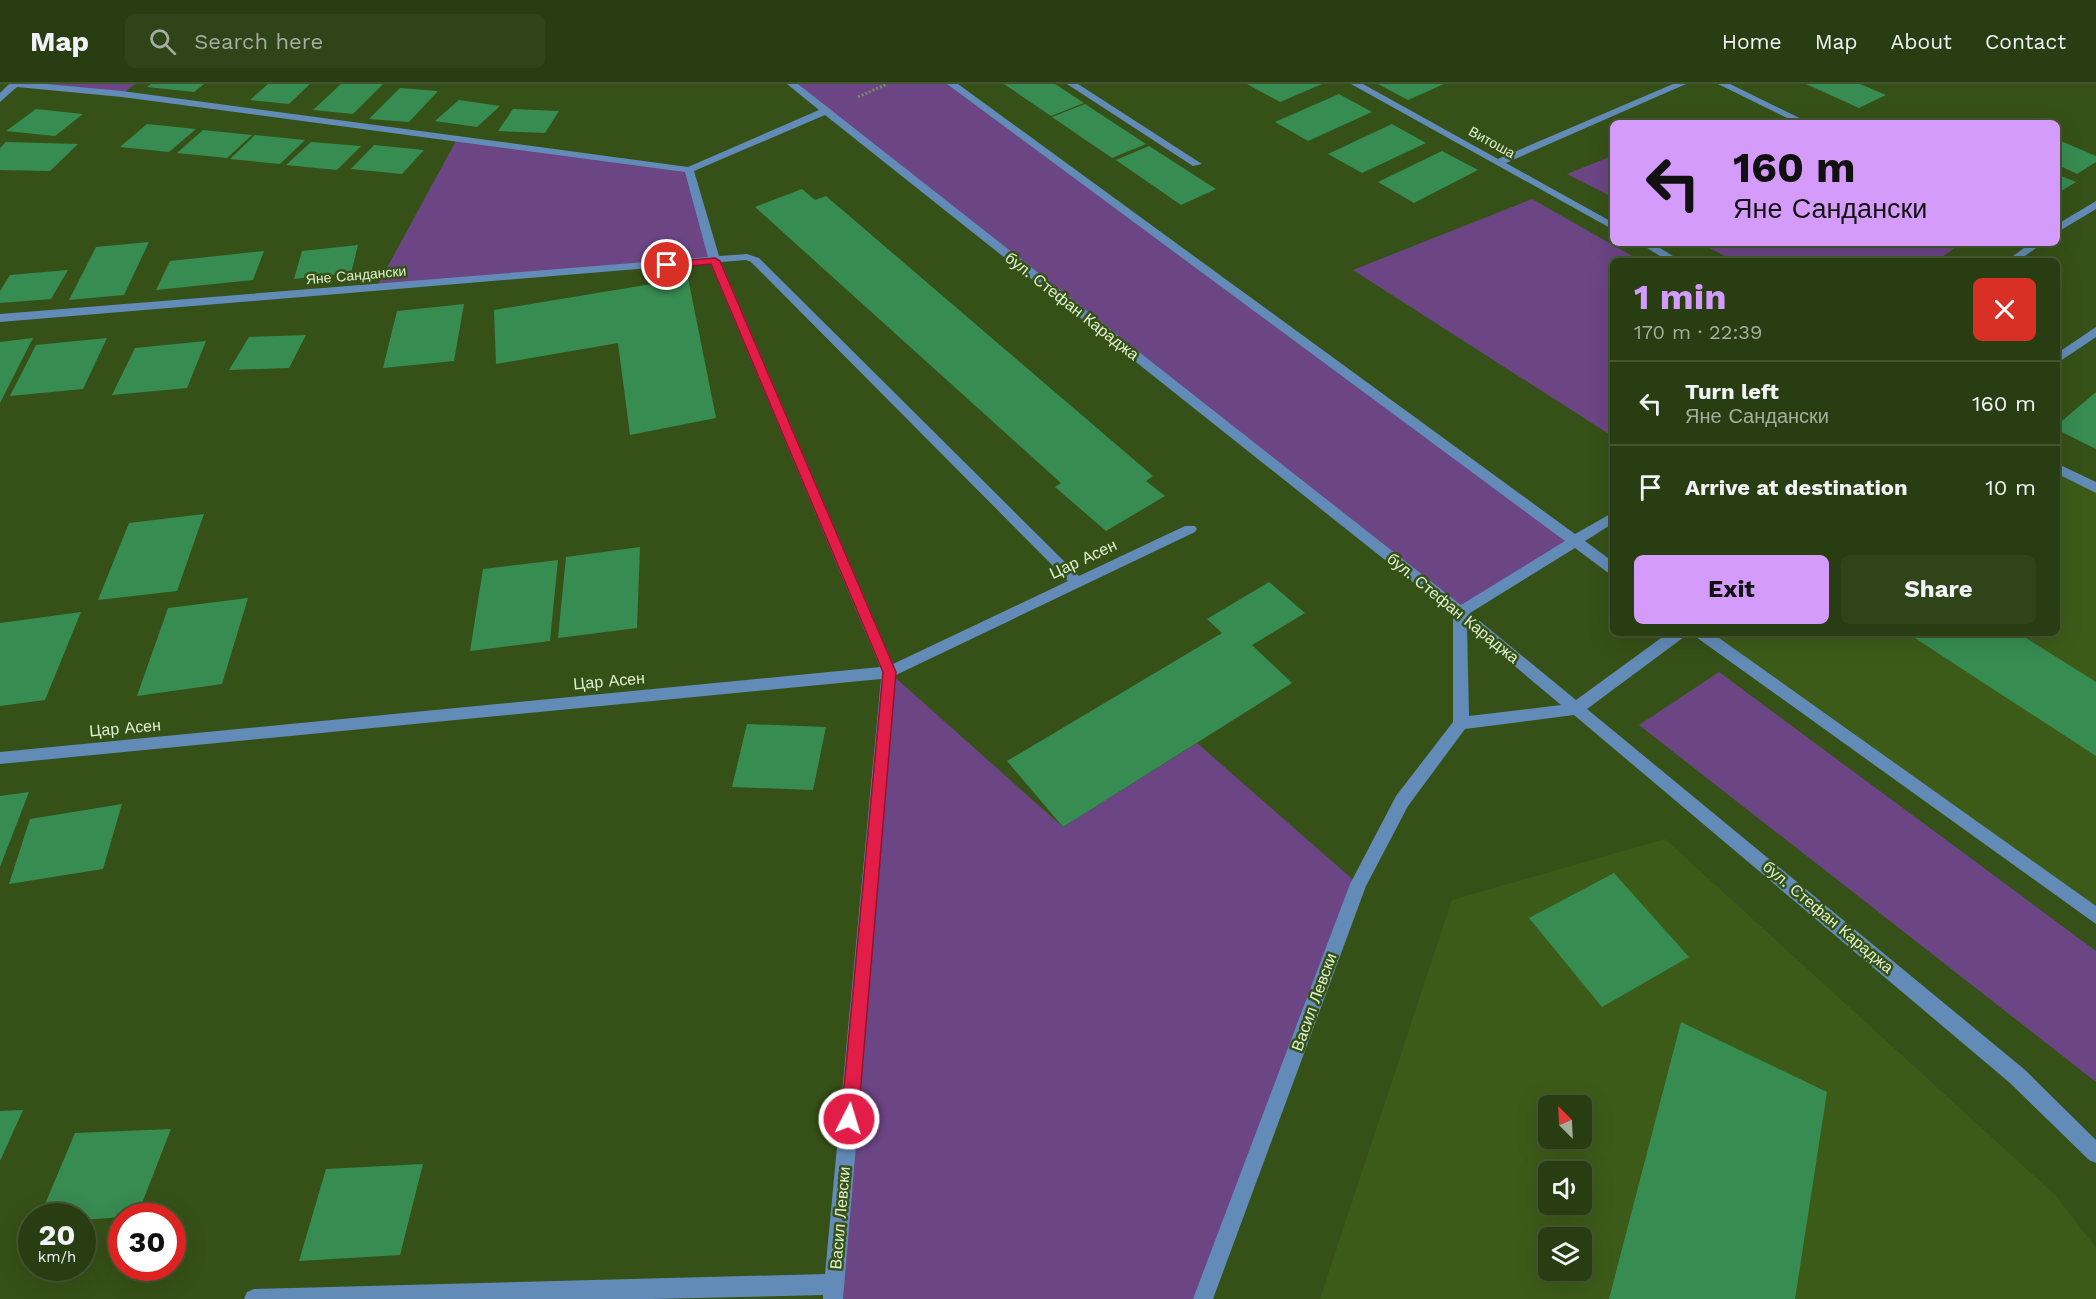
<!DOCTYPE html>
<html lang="en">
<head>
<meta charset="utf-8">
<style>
	body { margin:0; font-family:"Work Sans",sans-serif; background:#30441a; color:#f1f3f6; height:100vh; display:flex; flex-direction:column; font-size:22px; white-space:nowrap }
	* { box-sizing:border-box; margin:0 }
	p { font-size:20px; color:#a5ae9f }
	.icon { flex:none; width:33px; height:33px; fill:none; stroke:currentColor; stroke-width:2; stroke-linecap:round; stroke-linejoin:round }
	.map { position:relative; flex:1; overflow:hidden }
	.sheet { position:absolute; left:1610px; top:174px; width:450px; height:378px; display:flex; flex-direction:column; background:#283d11; border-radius:9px; box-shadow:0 6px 24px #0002,0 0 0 2px #445631 }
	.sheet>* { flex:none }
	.guide { position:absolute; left:1610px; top:36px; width:450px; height:126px; border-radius:9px; box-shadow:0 6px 24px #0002,0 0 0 2px #445631; background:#d59bfb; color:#111; overflow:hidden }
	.needle { width:39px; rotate:336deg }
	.fabs { position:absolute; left:1538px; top:1011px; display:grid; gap:12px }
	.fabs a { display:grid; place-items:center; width:54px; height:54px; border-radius:9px; background:#283d11; box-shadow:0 6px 24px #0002,0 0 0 2px #445631; font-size:30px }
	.speed { position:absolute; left:18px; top:1119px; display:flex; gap:12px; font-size:30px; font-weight:700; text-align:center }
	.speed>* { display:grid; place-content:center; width:78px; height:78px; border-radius:50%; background:#283d11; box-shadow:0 6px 24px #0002,0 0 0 2px #445631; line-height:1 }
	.speed small { font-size:15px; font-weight:400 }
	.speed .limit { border:9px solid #d22; background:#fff; color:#111 }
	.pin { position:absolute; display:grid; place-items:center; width:51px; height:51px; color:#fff; margin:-26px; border:3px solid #fff; border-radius:50%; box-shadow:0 2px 6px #0007 }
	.me { position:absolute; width:66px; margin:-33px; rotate:5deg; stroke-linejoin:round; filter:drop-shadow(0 0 4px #0008) }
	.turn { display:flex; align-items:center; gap:21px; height:126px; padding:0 24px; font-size:27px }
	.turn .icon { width:78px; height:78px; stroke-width:2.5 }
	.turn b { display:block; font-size:42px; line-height:51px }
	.round { display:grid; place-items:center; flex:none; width:63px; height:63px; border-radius:9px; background:#30441a }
	.summary { display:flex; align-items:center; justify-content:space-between; height:102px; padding:0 24px }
	h1 { font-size:36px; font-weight:700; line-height:45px; color:#d59bfb }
	.button { display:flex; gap:12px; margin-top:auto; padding:12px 24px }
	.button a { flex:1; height:69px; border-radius:9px; background:#d59bfb; color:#111; font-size:24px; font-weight:700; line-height:69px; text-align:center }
	.button a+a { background:#30441a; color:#f1f3f6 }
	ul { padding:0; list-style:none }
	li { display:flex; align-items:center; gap:18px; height:84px; padding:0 24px; border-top:2px solid #445631 }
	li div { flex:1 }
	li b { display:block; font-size:22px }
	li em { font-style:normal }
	header { display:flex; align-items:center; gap:36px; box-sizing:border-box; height:84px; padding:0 30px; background:#283d11; border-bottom:2px solid #445631 }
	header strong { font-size:28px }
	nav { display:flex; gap:33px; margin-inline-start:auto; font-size:21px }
	.search { width:420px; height:54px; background:#30441a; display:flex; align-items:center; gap:15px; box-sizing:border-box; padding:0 21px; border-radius:9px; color:#a5ae9f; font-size:22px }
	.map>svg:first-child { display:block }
	.built { fill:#3c5b18; fill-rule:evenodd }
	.green { fill:#6c4585 }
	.building { fill:#378c52 }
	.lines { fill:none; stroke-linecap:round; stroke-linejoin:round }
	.path { stroke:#778f5f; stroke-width:3; stroke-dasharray:2 2; stroke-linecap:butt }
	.minor { fill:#628bb7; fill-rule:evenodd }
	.route { fill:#e11d48; stroke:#92132f; stroke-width:1.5 }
	.labels { text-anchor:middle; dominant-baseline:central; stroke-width:5; stroke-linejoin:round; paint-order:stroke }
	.far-street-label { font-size:14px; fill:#dff1d1; stroke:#365117 }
	.street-label { font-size:16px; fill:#dff1d1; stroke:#365117 }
</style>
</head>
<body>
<header>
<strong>Map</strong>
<div class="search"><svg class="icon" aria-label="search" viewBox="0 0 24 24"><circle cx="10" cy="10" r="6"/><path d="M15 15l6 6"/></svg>Search here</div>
<nav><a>Home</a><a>Map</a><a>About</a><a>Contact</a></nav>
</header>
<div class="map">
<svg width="2096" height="1215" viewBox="0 0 2096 1215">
	<rect width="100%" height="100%" fill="#365117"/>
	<!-- built -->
	<path class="built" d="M 2057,383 L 2096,404 L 2096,832 L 1701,549 L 2056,549 Z
		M 1665,755 L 2056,1112 L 2096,1164 L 2096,1215 L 1320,1215 L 1452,816 ZM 1548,1022 L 1581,1022 L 1581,1054 L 1548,1054 ZM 1548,1088 L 1581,1088 L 1581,1120 L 1548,1120 ZM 1548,1154 L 1581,1154 L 1581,1186 L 1548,1186 Z"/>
	<!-- green -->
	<path class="green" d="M 17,0 L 135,0 L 122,10 Z
		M 792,0 L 952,0 L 1575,457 L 1460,528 Z
		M 457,55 L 689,86 L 715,177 L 376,204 Z
		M 1612,72 L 1612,113 L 1567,90 Z
		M 1532,115 L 1641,177 L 1612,177 L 1612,352 L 1353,186 Z
		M 1700,159 L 1961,159 L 1937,177 L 1734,177 Z
		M 889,588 L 1063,743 L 1197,659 L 1358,800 L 1203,1215 L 833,1215 Z
		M 1719,588 L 2096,867 L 2096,998 L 1639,641 Z"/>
	<!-- building -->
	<path class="building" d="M 151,0 L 204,0 L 194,8 L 147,3 Z
		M 268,0 L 310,0 L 289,20 L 250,16 Z
		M 341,0 L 383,0 L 353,30 L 313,26 Z
		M 1004,0 L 1055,0 L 1084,19 L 1051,32 Z
		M 1247,0 L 1322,0 L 1280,18 Z
		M 1378,0 L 1444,0 L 1408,16 Z
		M 1806,0 L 1860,0 L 1886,11 L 1859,24 Z
		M 400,4 L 438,7 L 409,38 L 369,35 Z
		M 1339,10 L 1372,28 L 1308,57 L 1275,38 Z
		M 459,16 L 500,22 L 477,43 L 435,37 Z
		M 1085,20 L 1146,60 L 1112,74 L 1052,33 Z
		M 36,25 L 83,30 L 55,52 L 6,47 Z
		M 513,25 L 559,27 L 545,49 L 498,47 Z
		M 147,40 L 196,45 L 169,68 L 120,63 Z
		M 1392,40 L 1426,59 L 1362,89 L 1328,70 Z
		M 203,46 L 252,51 L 227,74 L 177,69 Z
		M 255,51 L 305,56 L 280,80 L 230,75 Z
		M 2056,55 L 2096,72 L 2096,78 L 2077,90 L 2056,80 Z
		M 6,58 L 78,60 L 50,87 L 0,86 L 0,64 Z
		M 311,58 L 361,62 L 337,86 L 286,81 Z
		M 374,61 L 424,66 L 402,90 L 351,85 Z
		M 1149,62 L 1216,105 L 1181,121 L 1116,76 Z
		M 1442,67 L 1478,86 L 1414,119 L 1378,98 Z
		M 2056,90 L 2076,98 L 2056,110 Z
		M 802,105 L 815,116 L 826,112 L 1153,392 L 1146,397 L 1165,412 L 1106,447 L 1055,403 L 1061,399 L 755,123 Z
		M 149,158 L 124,211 L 69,216 L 96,163 Z
		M 358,161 L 351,189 L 294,195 L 302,167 Z
		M 264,167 L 253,196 L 156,206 L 170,177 Z
		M 68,186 L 51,215 L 0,219 L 0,207 L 10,191 Z
		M 688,194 L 716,334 L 630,351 L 618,259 L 496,280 L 494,226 Z
		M 464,220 L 454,277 L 383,284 L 397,227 Z
		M 306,251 L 289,284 L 229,286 L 249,253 Z
		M 33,254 L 0,319 L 0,258 Z
		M 107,254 L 83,305 L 10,312 L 36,261 Z
		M 206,257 L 187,304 L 112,311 L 135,264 Z
		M 2096,308 L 2096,365 L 2056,345 L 2056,342 Z
		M 204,430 L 177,507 L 98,516 L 129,439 Z
		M 640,463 L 637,544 L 558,554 L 566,473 Z
		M 558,476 L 550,557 L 470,567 L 483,485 Z
		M 1269,498 L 1305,529 L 1252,561 L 1292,599 L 1063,743 L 1007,677 L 1222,549 L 1207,535 Z
		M 248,514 L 222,600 L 137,612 L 168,524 Z
		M 81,528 L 45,616 L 0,622 L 0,539 Z
		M 1907,549 L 2018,549 L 2096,598 L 2096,672 Z
		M 747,640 L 826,643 L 813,706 L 732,703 Z
		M 29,708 L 0,783 L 0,712 Z
		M 122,720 L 103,785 L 9,800 L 30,735 Z
		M 1614,789 L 1689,873 L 1602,923 L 1529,834 Z
		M 1681,938 L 1827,1008 L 1795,1215 L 1609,1215 Z
		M 23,1026 L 0,1077 L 0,1027 Z
		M 171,1045 L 137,1132 L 82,1136 L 82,1132 L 40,1132 L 75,1049 Z
		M 423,1080 L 400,1171 L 299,1177 L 326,1085 Z"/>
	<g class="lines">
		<!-- path -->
		<path class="path" d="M 858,13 L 887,0"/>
		<!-- minor -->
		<path class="minor" d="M 9,0 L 46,0 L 122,7 L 688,83 L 819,26 L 787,0 L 798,0 L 1461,521 L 1565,457 L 947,0 L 958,0 L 1575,450 L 1612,429 L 1612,440 L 1585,457 L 1612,477 L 1612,489 L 1607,488 L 1575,464 L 1470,529 L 1576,616 L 1668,549 L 1686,549 L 1684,553 L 1587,625 L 2024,985 L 2096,1056 L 2096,1079 L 2089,1076 L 2010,999 L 1574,631 L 1465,645 L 1408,722 L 1366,802 L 1213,1215 L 1193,1215 L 1350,800 L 1396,712 L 1453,638 L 1453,530 L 825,31 L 694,87 L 719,172 L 747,170 L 759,174 L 1079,492 L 1185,442 L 1195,442 L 1197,445 L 1195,448 L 896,591 L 843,1215 L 823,1215 L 823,1211 L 652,1215 L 244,1215 L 247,1208 L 254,1205 L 825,1190 L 881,595 L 0,680 L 0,668 L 880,583 L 710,179 L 0,238 L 0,230 L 708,173 L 685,88 L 122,13 L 17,3 L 0,18 L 0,9 ZM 746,176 L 751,178 L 1068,497 L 893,580 L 721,178 ZM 1467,542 L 1561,621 L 1469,632 Z
			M 1067,0 L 1078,0 L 1202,80 L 1193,82 Z
			M 1351,0 L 1363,0 L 1498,75 L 1673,0 L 1686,0 L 1506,79 L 1612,138 L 1612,145 Z
			M 1718,0 L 1730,0 L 1810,39 L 1797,39 Z
			M 2096,117 L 2096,125 L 2056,149 L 2056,141 Z
			M 1639,159 L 1652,159 L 1681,177 L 1668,177 Z
			M 2031,159 L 2043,159 L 2018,177 L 2006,177 Z
			M 2096,243 L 2096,253 L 2056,280 L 2056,270 Z
			M 2056,379 L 2096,398 L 2096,409 L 2056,389 Z
			M 1694,549 L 1712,549 L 2096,822 L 2096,840 L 1696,553 Z"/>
	</g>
	<!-- route -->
	<path class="route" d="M 715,174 L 720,177 L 896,588 L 858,1035 L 855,1041 L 849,1044 L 843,1041 L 841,1035 L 883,588 L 711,180 L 667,184 L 662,181 L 667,178 Z"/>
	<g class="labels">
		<!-- far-street labels -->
		<g class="far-street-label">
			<text transform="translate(1492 58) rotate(29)">Витоша</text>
			<text transform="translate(356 191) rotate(-5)">Яне Сандански</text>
		</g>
		<!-- street labels -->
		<g class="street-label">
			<text transform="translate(1072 222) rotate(38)">бул. Стефан Караджа</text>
			<text transform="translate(1083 475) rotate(-25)">Цар Асен</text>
			<text transform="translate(1453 524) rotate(39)">бул. Стефан Караджа</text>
			<text transform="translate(609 597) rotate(-5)">Цар Асен</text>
			<text transform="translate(125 644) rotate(-5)">Цар Асен</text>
			<text transform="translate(1828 833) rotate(40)">бул. Стефан Караджа</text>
			<text transform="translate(1314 918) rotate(-70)">Васил Левски</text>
			<text transform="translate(840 1134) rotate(-85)">Васил Левски</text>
		</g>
	</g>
</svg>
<div class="fabs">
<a><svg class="needle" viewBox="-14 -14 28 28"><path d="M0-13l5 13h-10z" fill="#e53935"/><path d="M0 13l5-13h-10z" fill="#a5ae9f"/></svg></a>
<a><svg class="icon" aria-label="sound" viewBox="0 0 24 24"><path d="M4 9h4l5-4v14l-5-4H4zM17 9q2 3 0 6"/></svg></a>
<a><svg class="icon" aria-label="layers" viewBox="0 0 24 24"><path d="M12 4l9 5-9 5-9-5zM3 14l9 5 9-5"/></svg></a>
</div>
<div class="speed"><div>20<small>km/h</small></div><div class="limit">30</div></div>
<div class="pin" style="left:667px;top:181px;background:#d93025"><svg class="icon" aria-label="arrive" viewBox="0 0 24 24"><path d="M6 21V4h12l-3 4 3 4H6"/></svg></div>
<svg class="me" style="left:849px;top:1035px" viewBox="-20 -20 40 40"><circle r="17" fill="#e11d48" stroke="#fff" stroke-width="3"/><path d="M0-11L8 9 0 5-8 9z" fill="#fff"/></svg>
<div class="guide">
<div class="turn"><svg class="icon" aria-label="left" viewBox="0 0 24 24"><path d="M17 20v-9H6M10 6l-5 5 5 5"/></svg><div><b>160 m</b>Яне Сандански</div></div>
</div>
<section class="sheet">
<div class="summary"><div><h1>1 min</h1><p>170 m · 22:39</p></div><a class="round" style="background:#d93025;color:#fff"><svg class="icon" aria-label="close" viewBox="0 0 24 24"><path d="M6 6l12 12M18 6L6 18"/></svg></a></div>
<ul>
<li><svg class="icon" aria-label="left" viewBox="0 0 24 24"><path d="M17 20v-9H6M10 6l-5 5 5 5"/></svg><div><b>Turn left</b><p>Яне Сандански</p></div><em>160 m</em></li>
<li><svg class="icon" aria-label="arrive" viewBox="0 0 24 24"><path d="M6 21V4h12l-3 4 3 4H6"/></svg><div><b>Arrive at destination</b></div><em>10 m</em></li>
</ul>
<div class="button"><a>Exit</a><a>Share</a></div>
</section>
</div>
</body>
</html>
